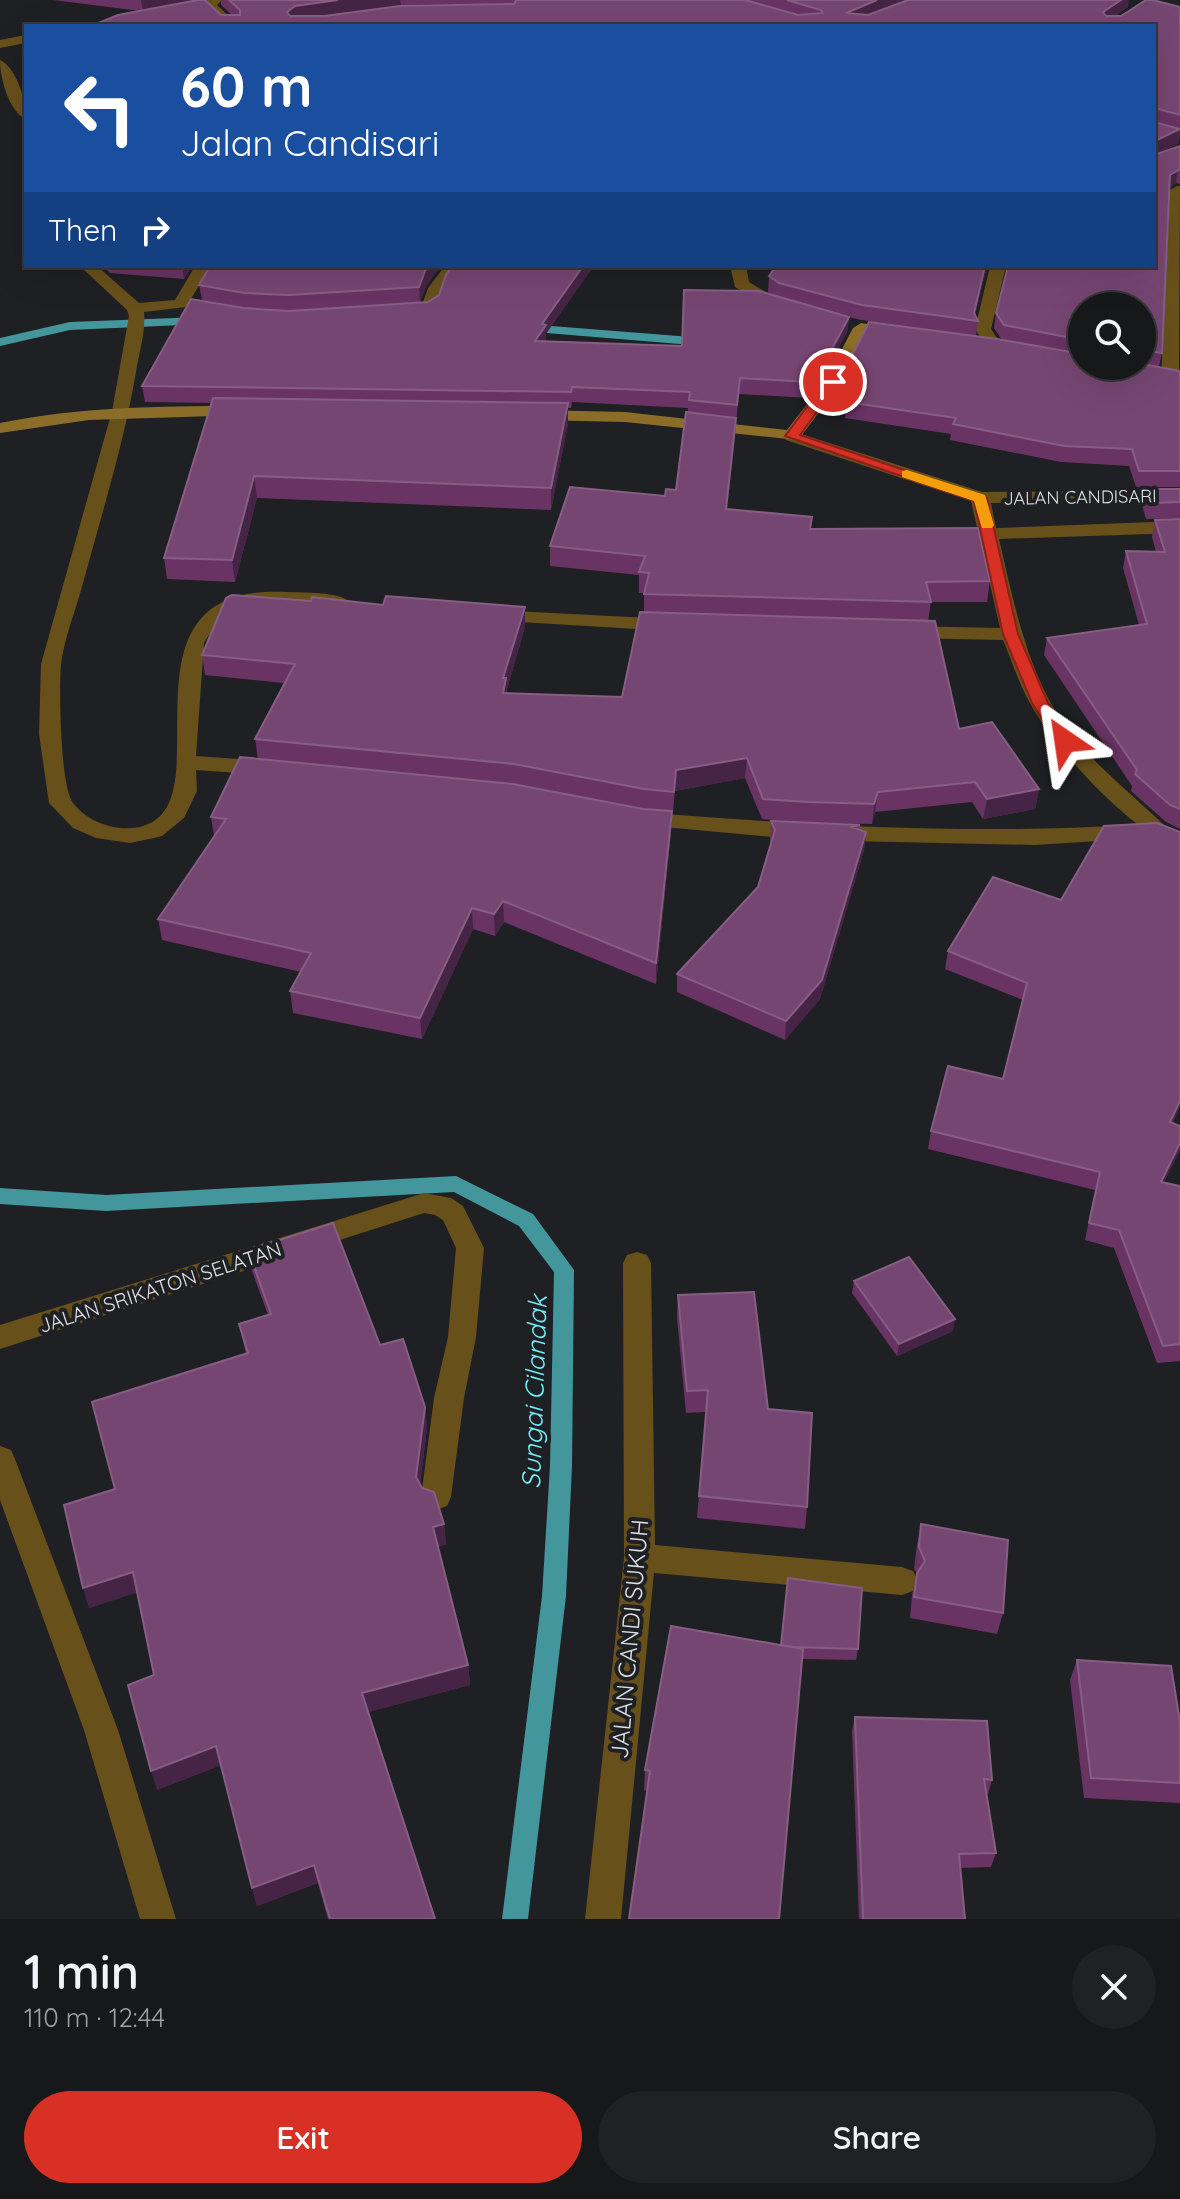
<!DOCTYPE html>
<html lang="en">
<head>
<meta charset="utf-8">
<style>
	body { margin:0; font-family:Quicksand,sans-serif; background:#1f2123; color:#f1f3f6; height:100vh; display:flex; flex-direction:column; font-size:30px; white-space:nowrap }
	* { box-sizing:border-box; margin:0 }
	p { font-size:26px; color:#9ea0a2 }
	.icon { flex:none; width:44px; height:44px; fill:none; stroke:currentColor; stroke-width:2; stroke-linecap:round; stroke-linejoin:round }
	.map { position:relative; height:1919px; overflow:hidden }
	.sheet { display:flex; flex-direction:column; background:#16181a; flex:1 }
	.sheet>* { flex:none }
	.hud { position:absolute; left:24px; top:24px; width:1132px; height:244px; border-radius:0px; box-shadow:0 8px 32px #0002,0 0 0 2px #353739; background:#1a4fa0; color:#fff; overflow:hidden }
	.tools { position:absolute; left:1068px; top:292px; display:grid; gap:16px }
	.tools a { display:grid; place-items:center; width:88px; height:88px; border-radius:50%; background:#16181a; box-shadow:0 8px 32px #0002,0 0 0 2px #353739; font-size:40px }
	.pin { position:absolute; display:grid; place-items:center; width:68px; height:68px; color:#fff; margin:-34px; border:4px solid #fff; border-radius:50%; box-shadow:0 2px 8px #0007 }
	.me { position:absolute; width:88px; margin:-44px; rotate:328deg; stroke-linejoin:round; filter:drop-shadow(0 0 6px #0008) }
	.turn { display:flex; align-items:center; gap:28px; height:168px; padding:0 24px; font-size:36px }
	.turn .icon { width:104px; height:104px; stroke-width:2.5 }
	.turn b { display:block; font-size:56px; line-height:68px }
	.then { display:flex; align-items:center; height:76px; padding:0 24px; background:#0003; gap:16px; font-size:30px }
	.round { display:grid; place-items:center; flex:none; width:84px; height:84px; border-radius:42px; background:#1f2123 }
	.overview { display:flex; align-items:center; justify-content:space-between; height:136px; padding:0 24px }
	h1 { font-size:48px; font-weight:600; line-height:60px }
	.primary-button { display:flex; gap:16px; margin-top:auto; padding:16px 24px }
	.primary-button a { flex:1; height:92px; border-radius:48px; background:#d93025; color:#fff; font-size:32px; font-weight:600; line-height:92px; text-align:center }
	.primary-button a+a { background:#1f2123; color:#f1f3f6 }
	.map>svg:first-child { display:block }
	.lines { fill:none; stroke-linecap:round; stroke-linejoin:round }
	.stream { fill:#44969d; fill-rule:evenodd }
	.street { fill:#68501b; fill-rule:evenodd }
	.secondary { fill:#8b6d29; fill-rule:evenodd }
	.wall { fill:#693364; fill-rule:evenodd }
	.shaded-wall { fill:#462445 }
	.building { fill:#764672; stroke:#865e84; stroke-width:2 }
	.route { fill:#d93025; stroke:#8d1f18; stroke-width:2 }
	.slow { fill:#f59e0b }
	.labels { text-anchor:middle; dominant-baseline:central; stroke-width:8; stroke-linejoin:round; paint-order:stroke }
	.far-street-label { font-size:18px; fill:#dfe0e2; stroke:#1e2023 }
	.street-label { font-size:20px; fill:#dfe0e2; stroke:#1e2023 }
	.near-street-label { font-size:24px; fill:#dfe0e2; stroke:#1e2023 }
	.near-water-label { font-size:26px; font-style:italic; fill:#72effd; stroke:#1e2023 }
</style>
</head>
<body>
<div class="map">
<svg width="1180" height="1919" viewBox="0 0 1180 1919">
	<rect width="100%" height="100%" fill="#1e2023"/>
	<g class="lines">
		<!-- stream -->
		<path class="stream" d="M 201,317 L 207,321 L 205,324 L 70,330 L 0,346 L 0,338 L 70,322 Z
			M 526,324 L 704,338 L 710,342 L 704,346 L 522,331 L 520,328 Z
			M 456,1176 L 533,1214 L 574,1270 L 572,1466 L 566,1596 L 528,1919 L 502,1919 L 542,1596 L 550,1466 L 554,1272 L 519,1226 L 454,1192 L 106,1211 L 0,1204 L 0,1188 L 106,1195 Z"/>
		<!-- street -->
		<path class="street" d="M 208,0 L 222,0 L 217,5 L 239,26 L 225,26 L 203,5 Z
			M 26,35 L 26,43 L 0,48 L 0,40 Z
			M 0,60 C 17,68 26,101 26,119 C 9,112 0,78 0,60 Z
			M 1177,186 L 1180,186 L 1179,379 L 1170,384 L 1161,379 L 1170,190 Z
			M 80,266 L 97,266 L 139,303 L 175,300 L 195,266 L 211,266 L 186,307 L 144,312 C 146,331 139,353 136,372 C 124,443 102,513 83,583 C 76,610 64,638 61,665 C 59,688 60,786 73,803 C 86,820 110,830 132,828 C 238,819 96,582 287,592 C 303,593 340,591 351,603 L 341,609 C 288,604 236,590 204,643 L 196,756 L 267,761 L 278,768 L 267,775 L 196,770 L 197,791 L 184,818 L 162,836 L 154,838 L 130,843 L 96,838 L 73,828 L 49,803 L 39,734 L 41,664 L 112,411 L 129,316 L 127,310 Z
			M 445,266 L 461,266 L 444,289 L 435,312 L 403,314 L 403,308 L 422,305 L 428,288 Z
			M 730,266 L 746,266 L 749,282 L 784,303 L 784,309 L 772,309 L 735,287 Z
			M 990,266 L 1006,266 L 991,329 L 1003,347 L 995,352 L 989,351 L 975,329 Z
			M 792,431 L 982,492 L 1180,490 L 1180,502 L 991,503 L 996,528 L 1180,521 L 1180,533 L 999,539 C 1015,607 1028,678 1071,734 C 1096,766 1135,797 1164,825 L 1180,832 L 1180,848 C 1134,836 1052,746 1030,703 C 1019,684 1012,661 1003,640 L 905,638 L 895,632 L 905,626 L 1000,628 L 971,501 L 786,440 L 783,436 Z
			M 494,610 L 669,619 L 679,625 L 669,631 L 487,620 L 484,616 L 487,612 Z
			M 640,812 C 803,825 966,835 1130,825 L 1138,827 L 1141,832 L 1138,837 L 1130,839 L 1035,845 L 806,840 L 632,824 L 629,819 L 632,814 Z
			M 424,1193 L 451,1198 L 463,1206 L 484,1248 L 476,1337 L 464,1398 L 451,1497 L 447,1506 L 436,1510 L 425,1506 L 421,1497 L 434,1398 L 448,1337 L 456,1248 L 443,1220 L 435,1215 L 424,1213 L 0,1349 L 0,1325 Z
			M 637,1252 L 647,1255 L 651,1263 L 655,1545 L 902,1567 L 913,1571 L 918,1581 L 913,1591 L 902,1595 L 654,1573 L 621,1919 L 585,1919 L 624,1558 L 623,1263 L 627,1255 Z
			M 0,1446 L 11,1450 L 15,1459 L 118,1730 L 176,1919 L 140,1919 L 84,1730 L 0,1500 Z"/>
		<!-- secondary -->
		<path class="secondary" d="M 861,323 L 898,329 L 906,334 L 898,339 L 866,334 L 842,382 L 798,440 L 625,422 L 536,420 L 527,415 L 536,410 L 625,412 L 787,430 L 825,381 L 853,328 Z
			M 239,406 L 245,407 L 248,411 L 245,415 L 89,420 L 0,433 L 0,423 C 79,407 158,406 239,406 Z"/>
	</g>
	<!-- wall -->
	<path class="wall" d="M 53,0 L 194,0 L 172,5 L 221,15 L 232,15 L 221,5 L 221,0 L 906,0 L 1128,7 L 1115,16 L 1180,7 L 1180,134 L 1178,144 L 1154,155 L 1180,146 L 1180,184 L 1176,183 L 1169,188 L 1162,353 L 1159,367 L 1180,371 L 1180,487 L 1136,487 L 1129,466 L 1061,462 L 950,440 L 951,434 L 845,418 L 847,400 L 832,399 L 834,384 L 1002,340 L 994,328 L 996,313 L 1154,26 L 118,15 L 140,11 ZM 477,4 L 322,16 L 401,5 ZM 1082,306 L 1142,306 L 1142,366 L 1082,366 Z
		M 103,266 L 192,266 L 184,279 L 110,273 Z
		M 204,266 L 441,266 L 426,286 L 420,302 L 546,334 L 545,341 L 682,346 L 773,295 L 768,292 L 769,276 L 776,266 L 987,266 L 975,315 L 978,321 L 976,336 L 861,320 L 849,317 L 847,332 L 822,379 L 808,398 L 739,394 L 727,509 L 811,529 L 990,581 L 987,602 L 931,602 L 928,621 L 959,729 L 1039,789 L 1035,809 L 983,819 L 972,802 L 875,812 L 872,824 L 809,823 L 860,825 L 860,830 L 866,832 L 864,850 L 820,999 L 785,1040 L 677,992 L 677,974 L 758,887 L 771,843 L 770,840 L 771,821 L 805,823 L 762,819 L 745,778 L 675,791 L 673,812 L 672,812 L 671,832 L 656,984 L 504,922 L 495,936 L 473,929 L 422,1039 L 293,1013 L 290,991 L 301,972 L 162,940 L 158,919 L 214,836 L 211,817 L 258,759 L 255,739 L 284,683 L 205,675 L 202,655 L 525,627 L 507,689 L 507,693 L 622,697 L 644,612 L 644,593 L 639,593 L 639,575 L 550,566 L 550,546 L 665,496 L 676,490 L 688,413 L 688,408 L 572,402 L 571,408 L 568,408 L 568,424 L 551,510 L 257,498 L 235,582 L 167,579 L 164,558 L 212,403 L 145,402 L 142,386 L 244,308 L 291,310 L 246,308 L 202,300 L 199,285 L 205,275 Z
		M 1145,489 L 1180,489 L 1180,518 L 1146,519 L 1142,505 Z
		M 1180,519 L 1180,829 L 1166,822 L 1131,791 L 1132,786 L 1044,655 L 1047,638 L 1139,625 L 1123,568 L 1126,551 L 1156,552 L 1152,537 L 1155,520 Z
		M 1061,900 L 1173,1123 L 1180,1126 L 1180,1150 L 1164,1182 L 1180,1186 L 1180,1361 L 1157,1363 L 1114,1248 L 1085,1240 L 1095,1190 L 928,1149 L 931,1131 L 1003,1079 L 1023,1000 L 945,969 L 948,951 Z
		M 248,1250 L 380,1345 L 425,1407 L 427,1428 L 420,1485 L 444,1524 L 446,1544 L 438,1547 L 468,1665 L 470,1685 L 368,1712 L 435,1919 L 328,1919 L 318,1883 L 257,1906 L 221,1765 L 157,1790 L 154,1675 L 137,1592 L 89,1608 L 115,1489 L 246,1354 L 239,1324 L 268,1315 L 252,1271 Z
		M 854,1281 L 953,1331 L 897,1356 L 852,1293 Z
		M 678,1295 L 768,1409 L 807,1507 L 805,1529 L 697,1518 L 706,1412 L 686,1413 L 677,1318 Z
		M 921,1524 L 1003,1613 L 997,1634 L 910,1618 L 912,1595 L 917,1573 L 914,1569 L 917,1545 Z
		M 781,1645 L 858,1649 L 856,1660 L 802,1659 L 647,1791 L 644,1790 L 645,1770 Z
		M 1077,1660 L 1180,1722 L 1180,1803 L 1084,1798 L 1070,1680 Z
		M 855,1717 L 992,1780 L 988,1794 L 986,1794 L 996,1853 L 991,1867 L 960,1868 L 965,1919 L 859,1919 L 852,1731 Z"/>
	<!-- shaded-wall -->
	<path class="shaded-wall" d="M 141,0 L 194,0 L 143,11 Z
		M 338,0 L 400,0 L 401,5 L 297,19 L 288,26 L 287,12 L 295,6 Z
		M 877,0 L 906,0 L 846,26 L 846,13 Z
		M 1121,0 L 1129,0 L 1128,7 L 1101,26 L 1103,12 Z
		M 1180,130 L 1178,144 L 1154,155 L 1155,141 Z
		M 1178,169 L 1176,183 L 1167,190 L 1170,175 Z
		M 182,266 L 192,266 L 184,279 Z
		M 429,266 L 441,266 L 426,286 L 420,302 L 419,287 L 425,271 Z
		M 583,266 L 594,266 L 546,334 L 546,340 L 536,357 L 535,341 L 542,324 Z
		M 985,266 L 987,266 L 974,320 L 974,313 Z
		M 849,317 L 847,332 L 822,379 L 808,398 L 809,382 Z
		M 568,403 L 568,424 L 551,510 L 551,488 Z
		M 736,418 L 735,437 L 725,529 L 726,509 Z
		M 254,476 L 257,498 L 235,582 L 232,560 Z
		M 525,607 L 525,627 L 507,689 L 507,699 L 503,714 L 503,678 Z
		M 747,758 L 745,778 L 675,791 L 673,812 L 676,770 Z
		M 1039,789 L 1035,809 L 983,819 L 987,799 Z
		M 878,792 L 875,812 L 872,824 L 874,804 Z
		M 672,811 L 671,832 L 656,984 L 656,963 Z
		M 866,832 L 864,850 L 820,999 L 785,1040 L 786,1021 Z
		M 503,901 L 504,922 L 495,936 L 494,914 Z
		M 472,908 L 473,929 L 422,1039 L 420,1018 Z
		M 1180,1101 L 1180,1107 L 1165,1140 L 1170,1122 Z
		M 1180,1143 L 1180,1150 L 1156,1199 L 1161,1182 Z
		M 955,1319 L 953,1331 L 897,1356 L 899,1344 Z
		M 425,1407 L 427,1428 L 418,1498 L 416,1477 Z
		M 444,1524 L 446,1544 L 435,1548 L 433,1527 Z
		M 133,1572 L 139,1592 L 89,1608 L 83,1588 Z
		M 468,1665 L 470,1685 L 365,1713 L 362,1693 Z
		M 216,1746 L 221,1765 L 157,1790 L 151,1771 Z
		M 314,1865 L 318,1883 L 257,1906 L 252,1888 Z"/>
	<!-- building -->
	<path class="building" d="M 198,0 L 205,0 L 221,15 L 240,15 L 240,10 L 229,0 L 338,0 L 295,6 L 287,12 L 290,16 L 325,16 L 400,6 L 514,4 L 516,0 L 745,0 L 798,15 L 823,13 L 821,10 L 787,0 L 877,0 L 846,13 L 868,15 L 908,0 L 1121,0 L 1103,12 L 1106,16 L 1121,16 L 1146,0 L 1153,0 L 1180,7 L 1180,115 L 1155,108 L 1154,122 L 1180,129 L 1155,141 L 1154,155 L 1180,146 L 1180,169 L 1170,175 L 1162,353 L 1142,350 L 1142,306 L 1082,306 L 1082,340 L 1004,325 L 996,313 L 1008,266 L 1154,266 L 1154,26 L 91,26 L 118,15 Z
		M 208,266 L 429,266 L 425,271 L 419,287 L 289,295 L 244,293 L 199,285 L 210,266 Z
		M 452,266 L 583,266 L 542,324 L 546,325 L 535,341 L 682,346 L 684,290 L 759,291 L 849,317 L 824,364 L 809,382 L 740,378 L 737,405 L 689,400 L 690,392 L 572,387 L 571,392 L 142,386 L 191,299 L 244,308 L 289,311 L 428,302 L 439,295 L 446,275 Z
		M 776,266 L 985,266 L 974,313 L 978,321 L 862,305 L 779,283 L 769,276 Z
		M 869,322 L 997,339 L 1082,354 L 1082,366 L 1142,366 L 1142,364 L 1180,371 L 1180,471 L 1139,471 L 1132,449 L 1064,446 L 953,424 L 956,418 L 846,402 L 853,385 L 834,384 L 846,368 Z
		M 213,398 L 568,403 L 551,488 L 254,476 L 232,560 L 164,558 Z
		M 686,412 L 736,418 L 726,509 L 812,517 L 810,529 L 978,528 L 990,581 L 926,582 L 931,602 L 644,594 L 649,573 L 639,572 L 645,556 L 550,546 L 570,487 L 665,496 L 666,489 L 676,490 Z
		M 1145,489 L 1180,489 L 1180,502 L 1150,503 Z
		M 1180,519 L 1180,809 L 1170,805 L 1135,774 L 1137,770 L 1047,638 L 1147,624 L 1126,551 L 1165,552 L 1155,520 Z
		M 232,595 L 311,601 L 312,597 L 383,605 L 386,596 L 525,607 L 503,678 L 506,678 L 503,693 L 622,697 L 640,612 L 935,621 L 959,729 L 992,722 L 1039,789 L 987,799 L 975,782 L 878,792 L 874,804 L 808,802 L 763,799 L 747,758 L 676,770 L 674,792 L 644,789 L 514,764 L 255,739 L 295,664 L 202,655 L 226,598 Z
		M 240,757 L 513,784 L 643,809 L 672,811 L 656,963 L 503,901 L 494,914 L 472,908 L 420,1018 L 290,991 L 311,953 L 158,919 L 226,819 L 211,817 Z
		M 771,821 L 860,825 L 852,827 L 866,832 L 822,980 L 786,1021 L 677,974 L 758,887 L 775,830 Z
		M 1157,823 L 1180,832 L 1180,1101 L 1170,1122 L 1180,1126 L 1180,1143 L 1161,1182 L 1180,1186 L 1180,1344 L 1163,1346 L 1119,1230 L 1089,1223 L 1100,1172 L 931,1131 L 948,1066 L 1003,1079 L 1027,983 L 948,951 L 993,877 L 1061,900 L 1104,826 Z
		M 333,1223 L 380,1345 L 403,1339 L 425,1407 L 416,1477 L 422,1488 L 434,1492 L 444,1524 L 433,1527 L 468,1665 L 362,1693 L 435,1919 L 330,1919 L 314,1865 L 252,1888 L 216,1746 L 151,1771 L 128,1685 L 154,1675 L 133,1572 L 83,1588 L 64,1505 L 115,1489 L 92,1402 L 248,1353 L 239,1324 L 271,1314 L 248,1250 Z
		M 909,1257 L 955,1319 L 899,1344 L 854,1281 Z
		M 754,1292 L 768,1409 L 812,1413 L 807,1507 L 699,1496 L 708,1390 L 687,1391 L 678,1295 Z
		M 921,1524 L 1008,1540 L 1003,1613 L 914,1597 L 917,1573 L 925,1561 L 919,1547 Z
		M 788,1578 L 862,1588 L 858,1649 L 793,1647 L 781,1645 Z
		M 671,1626 L 803,1649 L 779,1919 L 629,1919 L 650,1771 L 645,1770 Z
		M 1077,1660 L 1171,1666 L 1180,1722 L 1180,1783 L 1091,1778 Z
		M 855,1717 L 987,1721 L 992,1780 L 984,1779 L 996,1853 L 959,1854 L 965,1919 L 863,1919 Z"/>
	<!-- route -->
	<path class="route" d="M 828,379 L 839,382 L 800,435 L 987,498 L 1018,634 L 1048,703 L 1073,741 L 1070,745 L 1059,745 L 1032,703 L 1003,634 L 974,501 L 785,436 Z"/>
	<!-- slow -->
	<path class="slow" d="M 907,470 L 985,495 L 994,525 L 992,528 L 982,528 L 974,501 L 902,477 L 902,471 Z"/>
	<g class="labels">
		<!-- far-street labels -->
		<g class="far-street-label">
			<text transform="translate(1080 497) rotate(-1)">JALAN CANDISARI</text>
		</g>
		<!-- street labels -->
		<g class="street-label">
			<text transform="translate(160 1287) rotate(-18)">JALAN SRIKATON SELATAN</text>
		</g>
		<!-- near-street labels -->
		<g class="near-street-label">
			<text transform="translate(629 1639) rotate(-85)">JALAN CANDI SUKUH</text>
		</g>
		<!-- near-water labels -->
		<g class="near-water-label">
			<text transform="translate(534 1392) rotate(-88)">Sungai Cilandak</text>
		</g>
	</g>
</svg>
<div class="tools">
<a><svg class="icon" aria-label="search" viewBox="0 0 24 24"><circle cx="10" cy="10" r="6"/><path d="M15 15l6 6"/></svg></a>
</div>
<div class="pin" style="left:833px;top:382px;background:#d93025"><svg class="icon" aria-label="arrive" viewBox="0 0 24 24"><path d="M6 21V4h12l-3 4 3 4H6"/></svg></div>
<svg class="me" style="left:1065px;top:741px" viewBox="-20 -20 40 40"><path d="M0-17L14 15 0 8-14 15z" fill="#d93025" stroke="#fff" stroke-width="4"/></svg>
<div class="hud">
<div class="turn"><svg class="icon" aria-label="left" viewBox="0 0 24 24"><path d="M17 20v-9H6M10 6l-5 5 5 5"/></svg><div><b>60 m</b>Jalan Candisari</div></div>
<div class="then">Then<svg class="icon" aria-label="right" viewBox="0 0 24 24"><path d="M7 20v-9h11M14 6l5 5-5 5"/></svg></div>
</div>
</div>
<section class="sheet">
<div class="overview"><div><h1>1 min</h1><p>110 m · 12:44</p></div><a class="round"><svg class="icon" aria-label="close" viewBox="0 0 24 24"><path d="M6 6l12 12M18 6L6 18"/></svg></a></div>
<div class="primary-button"><a>Exit</a><a>Share</a></div>
</section>
</body>
</html>
